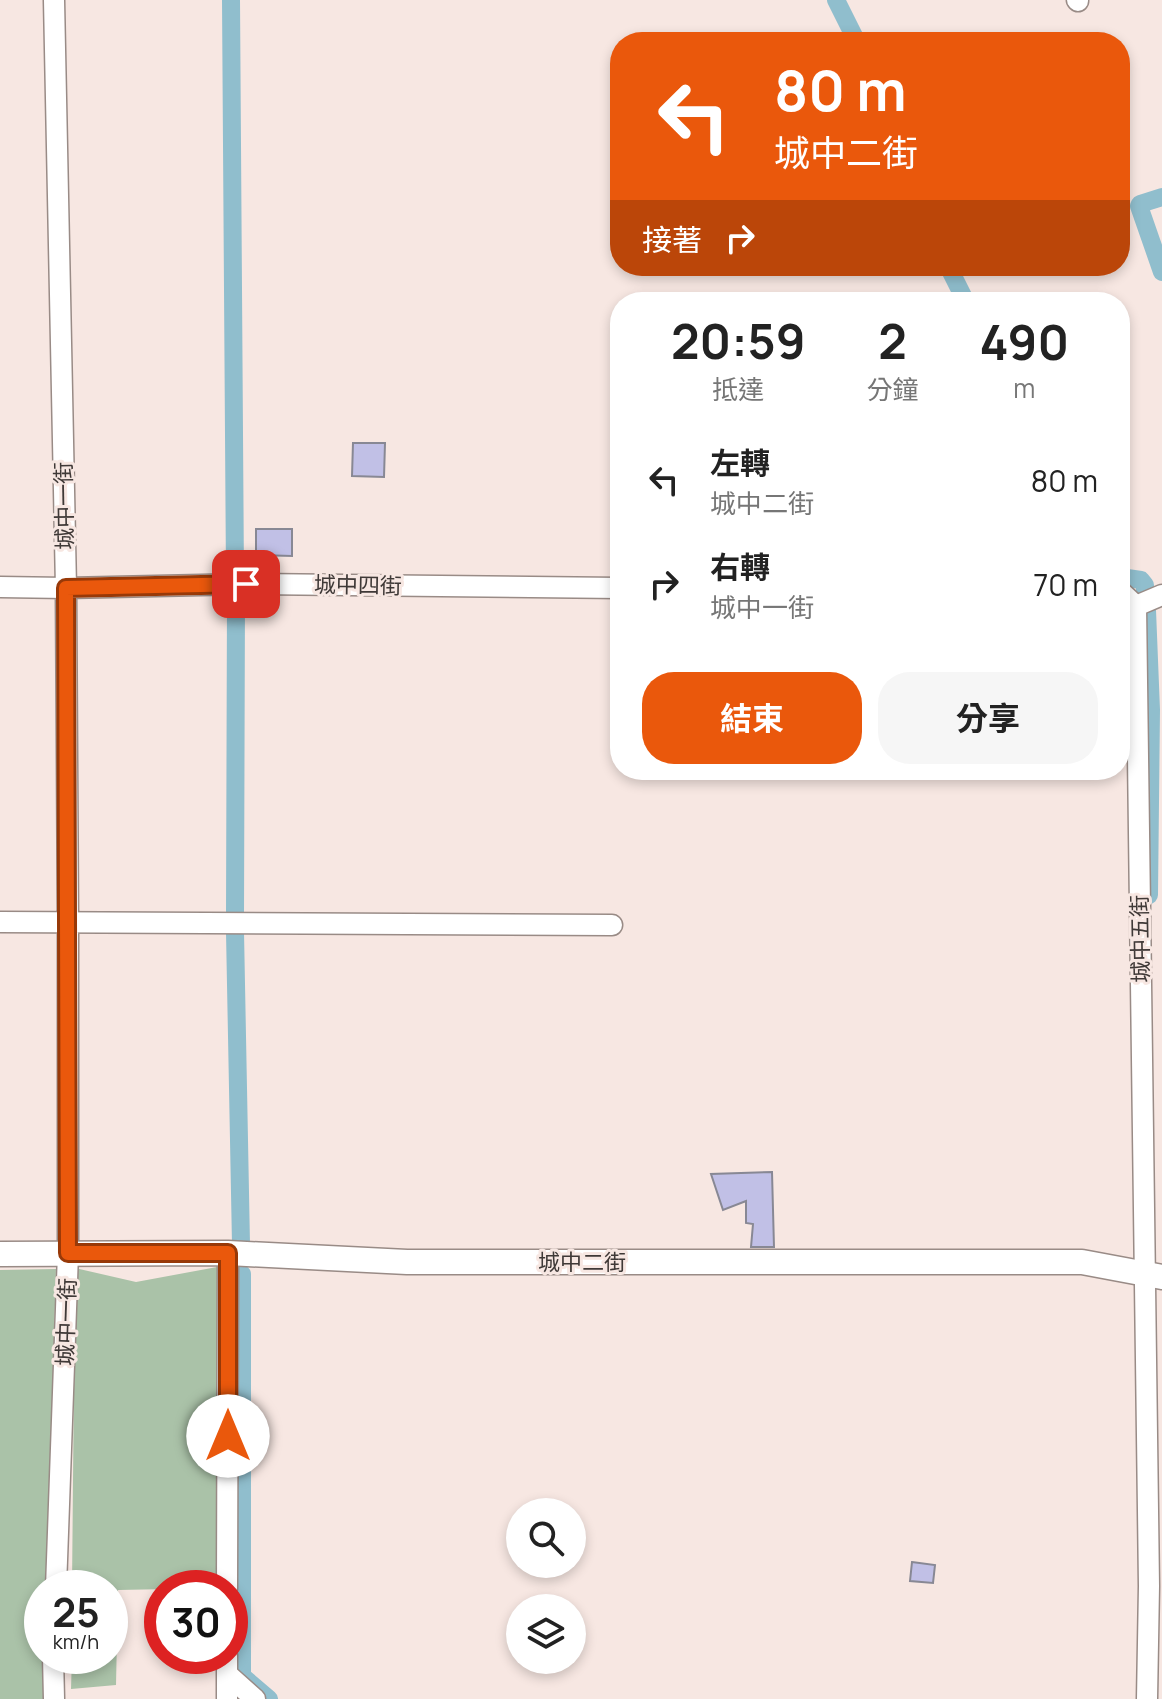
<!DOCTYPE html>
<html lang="zh-TW">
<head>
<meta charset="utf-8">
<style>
	body { margin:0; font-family:Manrope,"Noto Sans TC",sans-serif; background:#f6f6f6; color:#222; height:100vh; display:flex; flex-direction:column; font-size:30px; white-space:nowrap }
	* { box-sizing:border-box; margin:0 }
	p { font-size:26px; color:#767676 }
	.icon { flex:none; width:44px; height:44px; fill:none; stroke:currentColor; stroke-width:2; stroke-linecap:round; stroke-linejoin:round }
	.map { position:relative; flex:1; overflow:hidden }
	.panel { position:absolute; left:610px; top:292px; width:520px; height:488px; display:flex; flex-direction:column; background:#fff; border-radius:32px; box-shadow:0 4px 12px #0003 }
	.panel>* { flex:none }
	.banner { position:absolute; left:610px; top:32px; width:520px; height:244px; border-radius:32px; box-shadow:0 4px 12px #0003; background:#ea580c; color:#fff; overflow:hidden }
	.controls { position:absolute; left:506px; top:1498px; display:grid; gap:16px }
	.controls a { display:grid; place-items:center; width:80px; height:80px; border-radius:50%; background:#fff; box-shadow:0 4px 12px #0003; font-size:40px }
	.speed { position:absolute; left:24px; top:1570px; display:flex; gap:16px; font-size:40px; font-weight:700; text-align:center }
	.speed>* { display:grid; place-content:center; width:104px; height:104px; border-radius:50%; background:#fff; box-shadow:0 4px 12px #0003; line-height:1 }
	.speed small { font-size:20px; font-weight:400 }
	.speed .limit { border:12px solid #d22; background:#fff; color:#111 }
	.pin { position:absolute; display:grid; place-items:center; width:68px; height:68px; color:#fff; margin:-34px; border-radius:16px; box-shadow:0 4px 12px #0006 }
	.me { position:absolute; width:88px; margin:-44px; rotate:0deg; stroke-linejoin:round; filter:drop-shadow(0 0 6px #0008) }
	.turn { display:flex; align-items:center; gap:28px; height:168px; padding:0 32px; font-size:36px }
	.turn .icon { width:104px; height:104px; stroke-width:2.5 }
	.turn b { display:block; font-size:56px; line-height:68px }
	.then { display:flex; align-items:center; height:76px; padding:0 32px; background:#0003; gap:16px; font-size:30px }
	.eta { display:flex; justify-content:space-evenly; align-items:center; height:136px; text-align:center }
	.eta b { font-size:48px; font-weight:700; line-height:56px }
	.action { display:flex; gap:16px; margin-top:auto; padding:16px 32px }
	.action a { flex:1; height:92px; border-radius:32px; background:#ea580c; color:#fff; font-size:32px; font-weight:700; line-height:92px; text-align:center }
	.action a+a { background:#f6f6f6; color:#222 }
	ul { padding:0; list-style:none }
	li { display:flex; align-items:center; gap:24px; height:104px; padding:0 32px }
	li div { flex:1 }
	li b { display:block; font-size:30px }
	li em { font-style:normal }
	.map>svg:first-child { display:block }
	.green { fill:#aac2a8 }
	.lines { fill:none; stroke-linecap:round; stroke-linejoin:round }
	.canal { stroke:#90becd; stroke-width:18 }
	.building { fill:#c1c0e6; stroke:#888894; stroke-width:2 }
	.minor-casing { stroke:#998b86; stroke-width:23 }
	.tertiary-casing { stroke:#998b86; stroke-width:27 }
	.minor { stroke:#fff; stroke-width:20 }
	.tertiary { stroke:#fff; stroke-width:24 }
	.route-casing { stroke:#983908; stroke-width:20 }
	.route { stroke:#ea580c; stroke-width:14 }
	.labels { text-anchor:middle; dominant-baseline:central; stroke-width:6; stroke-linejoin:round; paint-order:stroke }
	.street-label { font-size:22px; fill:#3f3937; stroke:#f7e7e2 }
</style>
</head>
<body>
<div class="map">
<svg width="1162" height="1699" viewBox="0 0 1162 1699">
	<rect width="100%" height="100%" fill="#f7e7e2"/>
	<!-- green -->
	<path class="green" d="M 217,1267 L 220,1588 L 118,1590 L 116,1685 L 71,1689 L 72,1656 L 110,1656 L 110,1588 L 72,1588 L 75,1268 L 136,1282 Z
		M 56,1269 L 47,1588 L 42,1588 L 45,1699 L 0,1699 L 0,1270 Z"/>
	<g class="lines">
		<!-- canal -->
		<path class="canal" d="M 231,0 L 235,578
			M 836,0 L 857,42
			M 1162,197 L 1140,204 L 1139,206 L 1162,272
			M 948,266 L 966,302
			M 1120,577 L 1141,580 L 1145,585 L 1145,593
			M 1147,610 L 1151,710 L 1149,895
			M 235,915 L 236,597
			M 235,932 L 241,1244
			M 242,1274 L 242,1676 L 269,1699"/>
	</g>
	<!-- building -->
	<path class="building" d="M 353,443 L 385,443 L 384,477 L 352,476 Z
		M 256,529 L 292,529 L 292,556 L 256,555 Z
		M 772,1172 L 774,1247 L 751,1247 L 753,1224 L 746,1223 L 746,1201 L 723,1210 L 711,1174 Z
		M 912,1562 L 935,1565 L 933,1583 L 910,1581 Z"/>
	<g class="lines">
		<defs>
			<path id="minor" d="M 54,0 L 66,588 L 68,924 L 68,1253 L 56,1588
				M 1077,0 L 1078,1
				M 0,587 L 66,588 L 246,584 L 620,588
				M 1120,591 L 1136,606 L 1162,595
				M 1136,606 L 1149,1586 L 1147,1699
				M 0,922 L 612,925
				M 227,1588 L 228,1253
				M 53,1656 L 54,1699
				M 227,1656 L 227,1699
				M 227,1674 L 255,1699"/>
			<path id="tertiary" d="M 0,1254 L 228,1253 L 407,1262 L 1082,1262 L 1162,1277"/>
		</defs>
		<!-- minor casing -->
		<use href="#minor" class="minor-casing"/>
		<!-- tertiary casing -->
		<use href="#tertiary" class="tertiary-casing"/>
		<!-- minor -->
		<use href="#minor" class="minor"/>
		<!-- tertiary -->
		<use href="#tertiary" class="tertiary"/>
	</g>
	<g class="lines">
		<defs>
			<path id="route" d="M 228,1436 L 228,1253 L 68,1253 L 66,588 L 246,584"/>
		</defs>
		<!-- route casing -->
		<use href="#route" class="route-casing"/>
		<!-- route -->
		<use href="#route" class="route"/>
	</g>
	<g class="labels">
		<!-- street labels -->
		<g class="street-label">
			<text transform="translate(64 506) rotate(-91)">城中一街</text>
			<text transform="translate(358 585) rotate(1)">城中四街</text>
			<text transform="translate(1140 939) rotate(-91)">城中五街</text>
			<text x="582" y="1262">城中二街</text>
			<text transform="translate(66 1322) rotate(-88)">城中一街</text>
		</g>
	</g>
</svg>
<div class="controls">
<a><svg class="icon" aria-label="search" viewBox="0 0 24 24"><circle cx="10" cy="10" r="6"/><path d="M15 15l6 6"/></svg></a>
<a><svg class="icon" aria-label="layers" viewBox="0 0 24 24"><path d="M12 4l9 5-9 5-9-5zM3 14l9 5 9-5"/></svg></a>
</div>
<div class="speed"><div>25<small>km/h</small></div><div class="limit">30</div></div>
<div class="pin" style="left:246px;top:584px;background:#d93025"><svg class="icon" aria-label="arrive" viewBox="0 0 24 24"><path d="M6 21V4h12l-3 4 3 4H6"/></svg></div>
<svg class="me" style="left:228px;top:1436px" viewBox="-20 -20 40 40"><circle r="19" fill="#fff"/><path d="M0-13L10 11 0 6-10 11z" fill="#ea580c"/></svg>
<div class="banner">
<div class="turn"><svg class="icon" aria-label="left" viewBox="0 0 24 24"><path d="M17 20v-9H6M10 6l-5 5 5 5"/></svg><div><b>80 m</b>城中二街</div></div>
<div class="then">接著<svg class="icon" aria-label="right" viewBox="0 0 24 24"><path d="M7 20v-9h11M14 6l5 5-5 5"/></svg></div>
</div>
<section class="panel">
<div class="eta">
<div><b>20:59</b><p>抵達</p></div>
<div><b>2</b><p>分鐘</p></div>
<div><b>490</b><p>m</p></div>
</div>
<ul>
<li><svg class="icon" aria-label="left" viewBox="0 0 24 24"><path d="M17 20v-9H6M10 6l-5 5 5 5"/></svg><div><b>左轉</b><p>城中二街</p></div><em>80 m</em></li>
<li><svg class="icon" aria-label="right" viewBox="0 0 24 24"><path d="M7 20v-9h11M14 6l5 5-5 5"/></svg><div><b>右轉</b><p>城中一街</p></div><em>70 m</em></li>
</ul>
<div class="action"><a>結束</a><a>分享</a></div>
</section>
</div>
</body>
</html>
